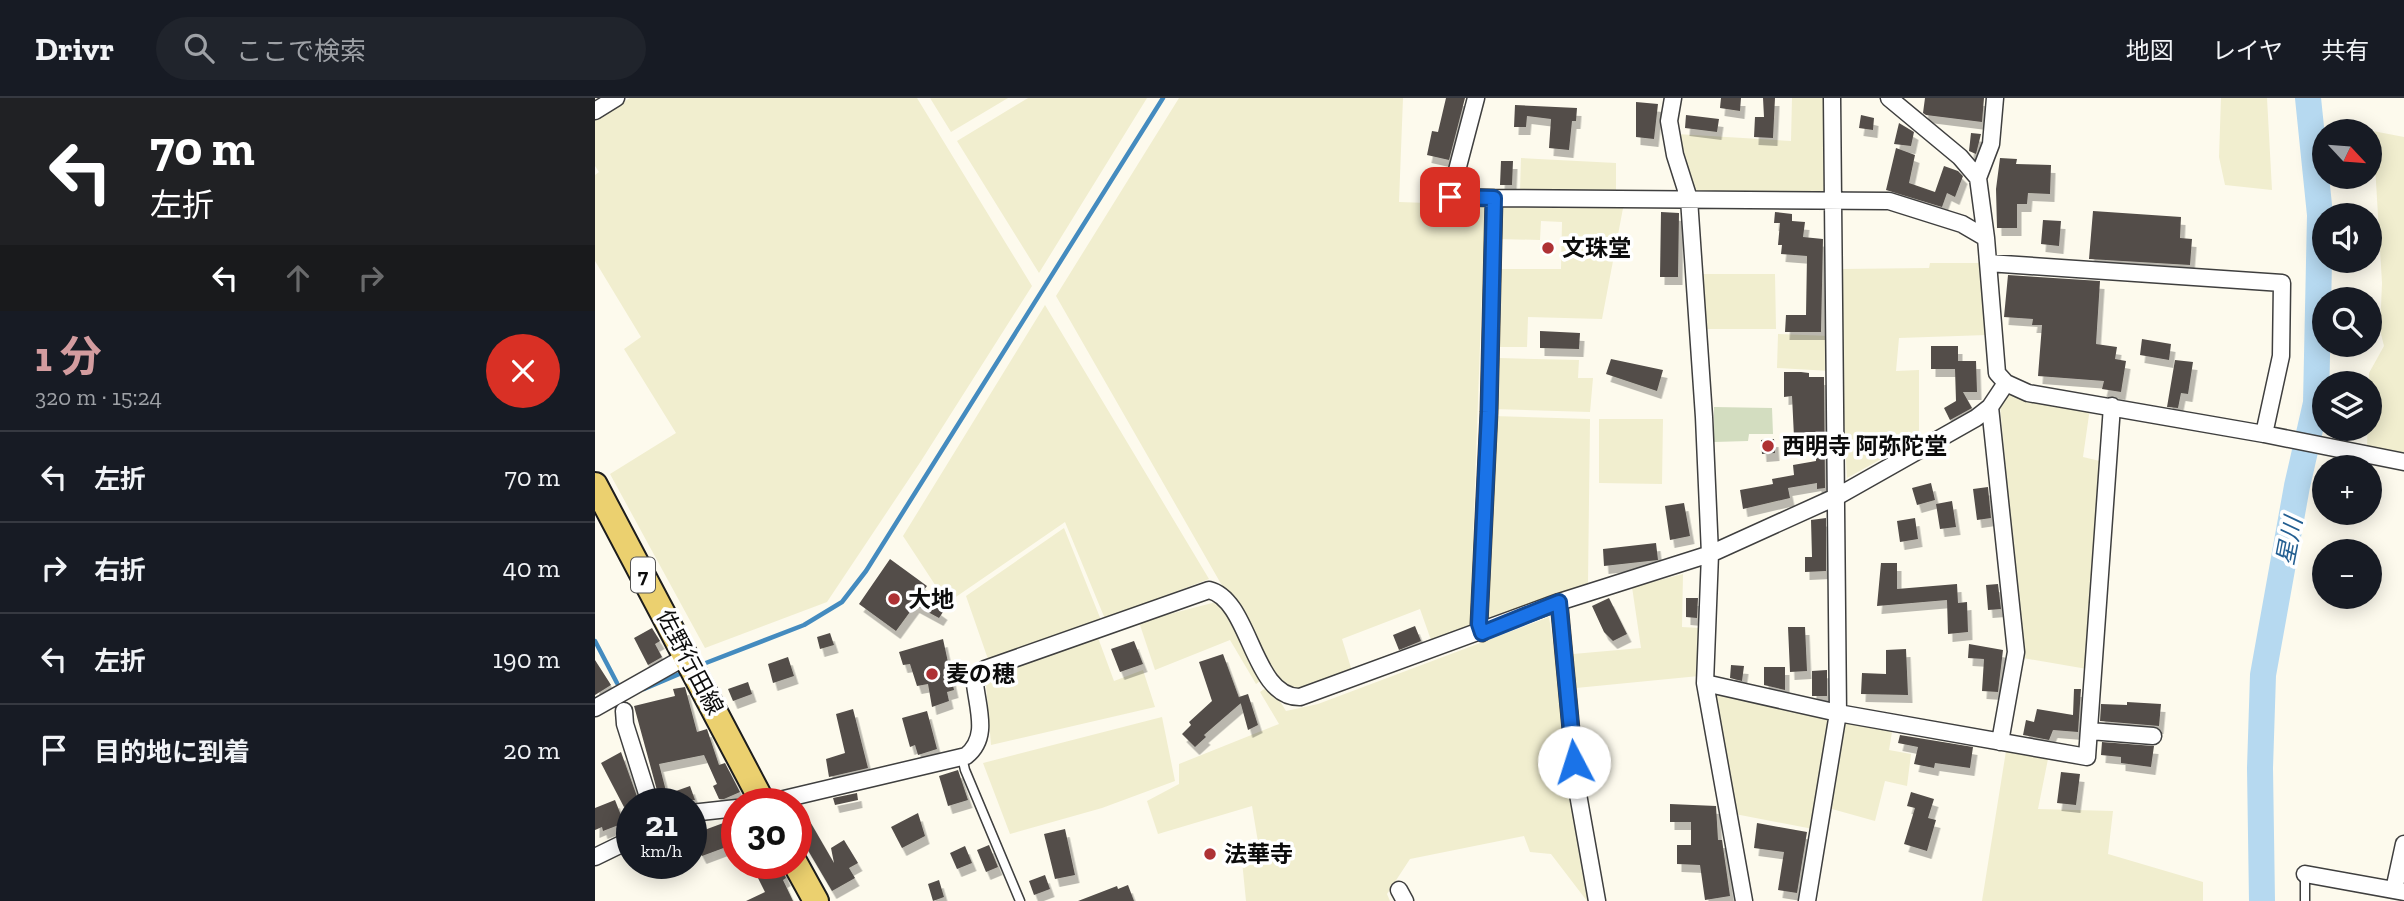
<!DOCTYPE html>
<html lang="ja">
<head>
<meta charset="utf-8">
<style>
	body { margin:0; font-family:"Zilla Slab","Noto Sans JP",serif; background:#20242c; color:#f1f3f6; height:100vh; display:flex; flex-direction:column; font-size:26px; white-space:nowrap }
	* { box-sizing:border-box; margin:0 }
	p { font-size:23px; color:#9ea1a6 }
	.icon { flex:none; width:38px; height:38px; fill:none; stroke:currentColor; stroke-width:2; stroke-linecap:round; stroke-linejoin:round }
	.map { position:relative; flex:1; overflow:hidden }
	.panel { display:flex; flex-direction:column; background:#171b24; width:595px }
	.panel>* { flex:none }
	.top-card { background:#202124; color:#fff; overflow:hidden }
	.needle { width:46px; rotate:116deg }
	.fabs { position:absolute; left:1717px; top:21px; display:grid; gap:14px }
	.fabs a { display:grid; place-items:center; width:70px; height:70px; border-radius:50%; background:#171b24; box-shadow:0 4px 18px #0003; font-size:35px }
	.speed { position:absolute; left:21px; top:690px; display:flex; gap:14px; font-size:35px; font-weight:700; text-align:center }
	.speed>* { display:grid; place-content:center; width:91px; height:91px; border-radius:50%; background:#171b24; box-shadow:0 4px 18px #0003; line-height:1 }
	.speed small { font-size:18px; font-weight:400 }
	.speed .limit { border:10px solid #d22; background:#fff; color:#111 }
	.pin { position:absolute; display:grid; place-items:center; width:60px; height:60px; color:#fff; margin:-30px; border-radius:14px; box-shadow:0 4px 10px #0006 }
	.me { position:absolute; width:77px; margin:-38px; rotate:355deg; stroke-linejoin:round; filter:drop-shadow(0 0 5px #0008) }
	.turn { display:flex; align-items:center; gap:24px; height:147px; padding:0 35px; font-size:32px }
	.turn .icon { width:91px; height:91px; stroke-width:2.5 }
	.turn b { display:block; font-size:49px; line-height:60px }
	.lanes { display:flex; align-items:center; height:66px; padding:0 35px; background:#0003; justify-content:center; gap:35px; direction:ltr }
	.lanes .off { opacity:.35 }
	.round { display:grid; place-items:center; flex:none; width:74px; height:74px; border-radius:37px; background:#20242c }
	.head { display:flex; align-items:center; justify-content:space-between; height:119px; padding:0 35px }
	h1 { font-size:42px; font-weight:700; line-height:52px; color:#d39c9f }
	ul { padding:0; list-style:none }
	li { display:flex; align-items:center; gap:21px; height:91px; padding:0 35px; border-top:2px solid #363941 }
	li div { flex:1 }
	li b { display:block; font-size:26px }
	li em { font-style:normal }
	header { display:flex; align-items:center; gap:42px; box-sizing:border-box; height:98px; padding:0 35px; background:#171b24; border-bottom:2px solid #363941 }
	header strong { font-size:33px }
	nav { display:flex; gap:38px; margin-inline-start:auto; font-size:24px }
	.search { width:490px; height:63px; background:#20242c; display:flex; align-items:center; gap:18px; box-sizing:border-box; padding:0 24px; border-radius:38px; color:#9ea1a6; font-size:26px }
	main { display:flex; flex:1; min-height:0 }
	.map>svg:first-child { display:block }
	.farmland { fill:#f1eecf }
	.cemetery { fill:#d3ddc0 }
	.lines { fill:none; stroke-linecap:round; stroke-linejoin:round }
	.stream { stroke:#448bbf; stroke-width:4.5 }
	.river { stroke:#b6d9f0; stroke-width:26 }
	.building { fill:#534d49; filter:url(#shadow) }
	.service-casing { stroke:#3f3f3f; stroke-width:11 }
	.minor-casing { stroke:#3f3f3f; stroke-width:19 }
	.primary-casing { stroke:#1d1d1d; stroke-width:28 }
	.service { stroke:#fff; stroke-width:8 }
	.minor { stroke:#fff; stroke-width:16 }
	.primary { stroke:#ebd06f; stroke-width:24 }
	.route-casing { stroke:#114b97; stroke-width:18 }
	.route { stroke:#1a73e8; stroke-width:12 }
	.poi-dot { fill:#ae3235; stroke:#fff; stroke-width:2.5 }
	.labels { text-anchor:middle; dominant-baseline:central; stroke-width:7; stroke-linejoin:round; paint-order:stroke }
	.shield { fill:#fff; stroke:#555; stroke-width:2 }
	.shield-label { font-size:21px; font-weight:bold; fill:#0c0c0c }
	.poi-label { font-size:23px; font-weight:bold; fill:#0c0c0c; stroke:#fff; text-anchor:start }
	.street-label { font-size:23px; fill:#0c0c0c; stroke:#fff }
	.water-label { font-size:24px; font-style:italic; fill:#225e91; stroke:#fff }
</style>
</head>
<body>
<header>
<strong>Drivr</strong>
<div class="search"><svg class="icon" aria-label="search" viewBox="0 0 24 24"><circle cx="10" cy="10" r="6"/><path d="M15 15l6 6"/></svg>ここで検索</div>
<nav><a>地図</a><a>レイヤ</a><a>共有</a></nav>
</header>
<main>
<section class="panel">
<div class="top-card">
<div class="turn"><svg class="icon" aria-label="left" viewBox="0 0 24 24"><path d="M17 20v-9H6M10 6l-5 5 5 5"/></svg><div><b>70 m</b>左折</div></div>
<div class="lanes"><svg class="icon" aria-label="left" viewBox="0 0 24 24"><path d="M17 20v-9H6M10 6l-5 5 5 5"/></svg><svg class="icon off" aria-label="ahead" viewBox="0 0 24 24"><path d="M12 20V5M6 11l6-6 6 6"/></svg><svg class="icon off" aria-label="right" viewBox="0 0 24 24"><path d="M7 20v-9h11M14 6l5 5-5 5"/></svg></div>
</div>
<div class="head"><div><h1>1 分</h1><p>320 m · 15:24</p></div><a class="round" style="background:#d93025;color:#fff"><svg class="icon" aria-label="close" viewBox="0 0 24 24"><path d="M6 6l12 12M18 6L6 18"/></svg></a></div>
<ul>
<li><svg class="icon" aria-label="left" viewBox="0 0 24 24"><path d="M17 20v-9H6M10 6l-5 5 5 5"/></svg><div><b>左折</b></div><em>70 m</em></li>
<li><svg class="icon" aria-label="right" viewBox="0 0 24 24"><path d="M7 20v-9h11M14 6l5 5-5 5"/></svg><div><b>右折</b></div><em>40 m</em></li>
<li><svg class="icon" aria-label="left" viewBox="0 0 24 24"><path d="M17 20v-9H6M10 6l-5 5 5 5"/></svg><div><b>左折</b></div><em>190 m</em></li>
<li><svg class="icon" aria-label="arrive" viewBox="0 0 24 24"><path d="M6 21V4h12l-3 4 3 4H6"/></svg><div><b>目的地に到着</b></div><em>20 m</em></li>
</ul>
</section>
<div class="map">
<svg width="1809" height="803" viewBox="0 0 1809 803">
	<defs>
		<filter id="shadow"><feDropShadow dx="4.5" dy="8" stdDeviation="0" flood-color="#0004"/></filter>
	</defs>
	<rect width="100%" height="100%" fill="#fdfaed"/>
	<!-- farmland -->
	<path class="farmland" d="M 35,0 L 322,0 L 437,188 L 326,363 L 232,504 L 110,550 L 15,376 L 81,335 L 29,251 L 46,239 L 0,163 L 0,77 L 4,74 L 0,68 L 0,21 Z
		M 335,0 L 413,0 L 356,34 Z
		M 433,0 L 552,0 L 444,175 L 362,43 Z
		M 584,0 L 808,0 L 804,104 L 890,107 L 875,527 L 836,542 L 825,511 L 747,541 L 757,573 L 694,597 L 680,580 L 461,198 Z
		M 1197,0 L 1231,0 L 1232,98 L 1098,96 L 1082,36 L 1196,43 Z
		M 1626,0 L 1672,0 L 1677,92 L 1630,87 L 1624,59 Z
		M 1778,33 L 1809,39 L 1809,357 L 1772,349 L 1774,275 L 1789,248 L 1785,232 L 1787,185 Z
		M 926,60 L 1021,65 L 1021,96 L 925,93 Z
		M 1029,105 L 1007,221 L 933,219 L 932,249 L 901,249 L 901,171 L 966,171 L 967,124 L 946,123 L 945,142 L 903,141 L 903,106 Z
		M 1335,165 L 1385,165 L 1392,237 L 1304,240 L 1301,273 L 1324,272 L 1324,340 L 1252,380 L 1246,273 L 1247,171 L 1334,170 Z
		M 1106,176 L 1180,176 L 1181,231 L 1109,231 Z
		M 450,207 L 614,481 L 510,521 L 470,424 L 352,505 L 308,438 Z
		M 1183,236 L 1235,238 L 1235,273 L 1182,270 Z
		M 904,260 L 984,262 L 983,280 L 998,280 L 995,314 L 898,311 L 900,263 Z
		M 1413,296 L 1495,310 L 1488,359 L 1509,364 L 1492,571 L 1428,560 L 1405,308 Z
		M 898,318 L 995,321 L 993,485 L 891,522 Z
		M 1004,321 L 1068,321 L 1067,386 L 1004,385 Z
		M 469,430 L 506,522 L 394,564 L 371,498 Z
		M 1088,476 L 1087,529 L 1105,530 L 1104,578 L 981,590 L 978,556 L 1046,550 L 1037,489 Z
		M 621,504 L 633,510 L 671,579 L 661,586 L 635,542 L 560,572 L 544,524 Z
		M 954,519 L 997,803 L 992,803 L 956,756 L 935,754 L 929,738 L 815,761 L 792,796 L 795,803 L 651,803 L 647,763 L 665,756 L 657,708 L 563,736 L 552,703 L 584,686 L 584,666 L 684,626 L 665,594 L 675,587 L 691,613 L 723,606 Z
		M 502,537 L 519,583 L 548,572 L 560,609 L 396,647 L 391,587 L 400,576 Z
		M 1119,594 L 1237,617 L 1218,731 L 1140,716 Z
		M 567,619 L 580,683 L 507,710 L 415,736 L 388,665 Z
		M 1249,620 L 1298,628 L 1294,652 L 1316,656 L 1312,688 L 1290,683 L 1280,723 L 1237,711 L 1234,705 Z
		M 1411,653 L 1453,661 L 1443,711 L 1518,713 L 1513,756 L 1608,784 L 1608,803 L 1387,803 Z"/>
	<!-- cemetery -->
	<path class="cemetery" d="M 1119,309 L 1177,310 L 1178,336 L 1154,336 L 1153,343 L 1119,344 Z"/>
	<g class="lines">
		<!-- stream -->
		<path class="stream" d="M 0,543 L 22,585
			M 103,568 L 209,527 L 247,504 L 271,473 L 568,0
			M 49,591 L 89,574"/>
		<!-- river -->
		<path class="river" d="M 1667,803 L 1665,670 L 1668,577 L 1702,388 L 1721,305 L 1725,117 L 1713,0"/>
	</g>
	<!-- building -->
	<path class="building" d="M 851,0 L 870,0 L 854,62 L 832,57 L 837,33 L 843,34 Z
		M 1126,0 L 1146,0 L 1145,13 L 1125,10 Z
		M 1168,0 L 1180,0 L 1178,40 L 1159,39 L 1160,19 L 1169,19 Z
		M 1330,0 L 1389,0 L 1387,24 L 1331,17 L 1328,15 Z
		M 1041,4 L 1063,6 L 1059,41 L 1041,39 Z
		M 920,7 L 982,10 L 981,23 L 977,23 L 974,52 L 954,50 L 956,21 L 932,18 L 931,29 L 919,29 Z
		M 1091,17 L 1124,21 L 1122,34 L 1090,30 Z
		M 1266,17 L 1279,20 L 1278,32 L 1264,30 Z
		M 1304,25 L 1319,34 L 1316,48 L 1299,46 Z
		M 1376,35 L 1386,36 L 1381,56 L 1374,53 Z
		M 1301,50 L 1320,57 L 1314,85 L 1340,94 L 1349,68 L 1363,73 L 1368,78 L 1360,99 L 1352,95 L 1347,109 L 1291,92 Z
		M 1405,60 L 1422,61 L 1421,66 L 1456,67 L 1455,96 L 1433,95 L 1432,106 L 1422,106 L 1422,130 L 1402,130 L 1401,91 Z
		M 906,63 L 918,63 L 917,87 L 905,87 Z
		M 1498,113 L 1586,119 L 1585,140 L 1597,141 L 1595,167 L 1494,161 Z
		M 1066,114 L 1084,115 L 1083,179 L 1065,179 Z
		M 1180,114 L 1197,116 L 1197,123 L 1210,124 L 1208,139 L 1228,141 L 1226,234 L 1190,234 L 1191,217 L 1211,217 L 1212,158 L 1186,156 L 1187,147 L 1183,147 L 1185,125 L 1179,125 Z
		M 1448,122 L 1466,123 L 1464,148 L 1446,146 Z
		M 1413,177 L 1505,183 L 1501,246 L 1522,249 L 1520,261 L 1531,263 L 1526,294 L 1507,291 L 1509,283 L 1443,278 L 1447,227 L 1437,227 L 1438,221 L 1409,219 Z
		M 945,233 L 985,235 L 984,251 L 945,250 Z
		M 1547,241 L 1576,246 L 1574,262 L 1545,257 Z
		M 1336,248 L 1363,248 L 1363,263 L 1381,263 L 1382,294 L 1368,294 L 1377,310 L 1355,322 L 1349,310 L 1361,303 L 1360,271 L 1336,271 Z
		M 1016,261 L 1068,272 L 1062,293 L 1011,276 Z
		M 1580,262 L 1598,264 L 1593,296 L 1586,295 L 1583,310 L 1572,309 Z
		M 1189,274 L 1206,274 L 1214,275 L 1214,279 L 1229,279 L 1230,390 L 1222,391 L 1222,385 L 1193,390 L 1195,400 L 1148,411 L 1145,392 L 1178,386 L 1177,381 L 1199,377 L 1198,367 L 1221,363 L 1221,338 L 1199,339 L 1197,298 L 1189,299 Z
		M 1179,341 L 1180,355 L 1167,356 L 1166,342 Z
		M 1336,385 L 1340,402 L 1322,407 L 1317,390 Z
		M 1393,389 L 1396,420 L 1382,422 L 1378,391 Z
		M 1357,403 L 1361,429 L 1345,431 L 1341,406 Z
		M 1089,405 L 1095,438 L 1075,442 L 1070,408 Z
		M 1231,420 L 1231,473 L 1210,474 L 1210,459 L 1217,459 L 1216,422 Z
		M 1320,420 L 1323,441 L 1305,444 L 1302,423 Z
		M 1061,445 L 1063,462 L 1009,468 L 1008,451 Z
		M 295,461 L 332,488 L 325,497 L 348,514 L 344,520 L 320,507 L 301,533 L 264,506 Z
		M 1286,465 L 1302,465 L 1302,491 L 1362,486 L 1363,505 L 1372,504 L 1373,534 L 1353,536 L 1352,502 L 1282,508 Z
		M 1403,486 L 1406,511 L 1393,512 L 1391,487 Z
		M 1014,500 L 1032,536 L 1018,543 L 1009,534 L 997,508 Z
		M 1091,500 L 1103,500 L 1102,520 L 1091,519 Z
		M 820,528 L 826,543 L 804,552 L 798,537 Z
		M 1193,529 L 1210,529 L 1212,573 L 1195,574 Z
		M 57,530 L 65,543 L 60,546 L 67,559 L 53,567 L 39,540 Z
		M 235,535 L 239,547 L 225,551 L 222,539 Z
		M 348,541 L 359,592 L 352,594 L 354,603 L 337,609 L 333,586 L 322,588 L 315,566 L 308,567 L 304,554 Z
		M 539,543 L 548,566 L 525,574 L 516,551 Z
		M 1374,546 L 1408,552 L 1403,594 L 1387,593 L 1389,561 L 1373,560 Z
		M 1311,551 L 1313,597 L 1266,596 L 1267,575 L 1291,576 L 1291,552 Z
		M 628,556 L 646,605 L 609,637 L 611,639 L 600,649 L 587,636 L 596,627 L 594,624 L 617,603 L 604,564 Z
		M 193,559 L 199,578 L 178,585 L 173,566 Z
		M 0,562 L 16,587 L 0,597 Z
		M 1136,567 L 1149,568 L 1147,583 L 1135,580 Z
		M 1169,569 L 1190,569 L 1190,592 L 1169,587 Z
		M 1232,572 L 1232,598 L 1217,598 L 1217,573 Z
		M 153,584 L 157,596 L 138,603 L 133,591 Z
		M 90,589 L 102,634 L 112,631 L 124,667 L 130,665 L 145,694 L 129,701 L 124,701 L 118,688 L 122,686 L 109,657 L 64,666 L 71,693 L 63,696 L 39,608 L 80,598 L 78,591 Z
		M 1479,591 L 1486,591 L 1483,634 L 1458,632 L 1454,642 L 1428,637 L 1431,622 L 1439,624 L 1442,611 L 1478,617 Z
		M 653,596 L 663,627 L 653,632 L 644,599 Z
		M 1532,604 L 1566,606 L 1564,628 L 1505,623 L 1506,606 L 1532,607 Z
		M 258,611 L 273,670 L 234,679 L 231,661 L 250,655 L 241,616 Z
		M 332,613 L 342,651 L 323,657 L 320,647 L 315,649 L 307,620 Z
		M 1305,637 L 1378,649 L 1375,670 L 1340,665 L 1339,670 L 1319,666 L 1323,649 L 1303,645 Z
		M 1507,644 L 1559,648 L 1556,669 L 1526,665 L 1526,659 L 1506,657 Z
		M 26,654 L 44,704 L 29,709 L 6,665 Z
		M 363,672 L 373,702 L 353,708 L 344,678 Z
		M 1466,674 L 1485,676 L 1481,707 L 1462,705 Z
		M 95,688 L 100,702 L 65,705 L 64,699 Z
		M 1316,694 L 1339,701 L 1333,720 L 1341,722 L 1332,753 L 1309,746 L 1320,710 L 1312,708 Z
		M 262,695 L 263,702 L 240,707 L 238,700 Z
		M 20,702 L 29,725 L 8,733 L 7,729 L 0,732 L 0,710 Z
		M 1075,706 L 1121,708 L 1123,742 L 1127,742 L 1135,798 L 1110,802 L 1105,767 L 1082,766 L 1082,747 L 1096,747 L 1096,724 L 1075,724 Z
		M 206,708 L 239,765 L 236,750 L 249,742 L 263,765 L 254,770 L 260,780 L 237,793 L 201,732 L 201,709 Z
		M 323,715 L 330,738 L 307,750 L 296,729 Z
		M 131,724 L 136,724 L 142,745 L 107,758 L 96,737 Z
		M 1162,725 L 1212,734 L 1202,795 L 1183,792 L 1189,754 L 1159,750 Z
		M 470,731 L 480,777 L 460,781 L 449,736 Z
		M 394,747 L 403,769 L 391,774 L 382,752 Z
		M 370,748 L 377,765 L 362,771 L 355,755 Z
		M 173,765 L 185,765 L 191,780 L 188,782 L 198,803 L 151,803 L 170,794 L 159,772 Z
		M 450,777 L 455,791 L 439,797 L 434,783 Z
		M 344,782 L 349,799 L 338,803 L 333,786 Z
		M 533,787 L 539,803 L 483,803 L 522,788 L 523,791 Z"/>
	<g class="lines">
		<defs>
			<path id="service" d="M 367,659 L 370,672 L 425,803
				M 1710,803 L 1710,776"/>
			<path id="minor" d="M 881,0 L 855,99 L 899,100
				M 1078,0 L 1074,23 L 1080,57 L 1094,101 L 1109,319 L 1115,456 L 1110,585 L 1149,803
				M 1294,0 L 1365,59 L 1383,80 L 1391,140 L 1402,275 L 1411,285 L 1433,295 L 1669,336 L 1809,364
				M 0,13 L 21,0
				M 1383,80 L 1396,46 L 1400,0
				M 1393,165 L 1687,185 L 1686,258 L 1669,336
				M 1395,309 L 1421,554 L 1405,644
				M 887,535 L 884,526 L 894,314 L 899,100 L 1294,103 L 1367,126 L 1391,140
				M 1110,585 L 1243,615 L 1492,659 L 1517,308
				M 0,610 L 92,558
				M 29,613 L 30,626 L 55,705
				M 1495,633 L 1558,638
				M 172,705 L 371,658 C 394,640 383,612 380,586 L 390,571 L 614,492 C 656,502 657,600 705,599 L 964,504
				M 96,715 L 142,710
				M 0,759 L 37,741
				M 1710,776 L 1809,794
				M 804,792 L 810,803
				M 1799,792 L 1809,746
				M 1002,803 L 981,685 L 964,504 L 1115,456 L 1243,398 L 1381,320 L 1395,309 L 1411,285
				M 1212,803 L 1243,615 L 1237,0"/>
			<path id="primary" d="M 0,387 L 168,705
				M 200,765 L 221,803"/>
		</defs>
		<!-- service casing -->
		<use href="#service" class="service-casing"/>
		<!-- minor casing -->
		<use href="#minor" class="minor-casing"/>
		<!-- primary casing -->
		<use href="#primary" class="primary-casing"/>
		<!-- service -->
		<use href="#service" class="service"/>
		<!-- minor -->
		<use href="#minor" class="minor"/>
		<!-- primary -->
		<use href="#primary" class="primary"/>
	</g>
	<g class="lines">
		<defs>
			<path id="route" d="M 855,99 L 899,100 L 894,314 L 884,526 L 887,535 L 964,504 L 979,664"/>
		</defs>
		<!-- route casing -->
		<use href="#route" class="route-casing"/>
		<!-- route -->
		<use href="#route" class="route"/>
	</g>
	<!-- markers -->
	<g class="poi-dot">
		<circle cx="953" cy="150" r="7"/>
		<circle cx="1173" cy="348" r="7"/>
		<circle cx="299" cy="501" r="7"/>
		<circle cx="337" cy="576" r="7"/>
		<circle cx="615" cy="756" r="7"/>
	</g>
	<g class="labels">
		<!-- shield labels -->
		<rect class="shield" x="36" y="459.5" width="24" height="35" rx="5"/>
		<g class="shield-label">
			<text x="48" y="477">7</text>
		</g>
		<!-- poi labels -->
		<g class="poi-label">
			<text x="967" y="150">文珠堂</text>
			<text x="1187" y="348">西明寺 阿弥陀堂</text>
			<text x="313" y="501">大地</text>
			<text x="351" y="576">麦の穂</text>
			<text x="629" y="756">法華寺</text>
		</g>
		<!-- street labels -->
		<g class="street-label">
			<text transform="translate(95 564) rotate(62)">佐野行田線</text>
		</g>
		<!-- water labels -->
		<g class="water-label">
			<text transform="translate(1694 443) rotate(-79)">星川</text>
		</g>
	</g>
</svg>
<div class="fabs">
<a><svg class="needle" viewBox="-14 -14 28 28"><path d="M0-13l5 13h-10z" fill="#e53935"/><path d="M0 13l5-13h-10z" fill="#9ea1a6"/></svg></a>
<a><svg class="icon" aria-label="sound" viewBox="0 0 24 24"><path d="M4 9h4l5-4v14l-5-4H4zM17 9q2 3 0 6"/></svg></a>
<a><svg class="icon" aria-label="search" viewBox="0 0 24 24"><circle cx="10" cy="10" r="6"/><path d="M15 15l6 6"/></svg></a>
<a><svg class="icon" aria-label="layers" viewBox="0 0 24 24"><path d="M12 4l9 5-9 5-9-5zM3 14l9 5 9-5"/></svg></a>
<a>+</a>
<a>−</a>
</div>
<div class="speed"><div>21<small>km/h</small></div><div class="limit">30</div></div>
<div class="pin" style="left:855px;top:99px;background:#d93025"><svg class="icon" aria-label="arrive" viewBox="0 0 24 24"><path d="M6 21V4h12l-3 4 3 4H6"/></svg></div>
<svg class="me" style="left:979px;top:664px" viewBox="-20 -20 40 40"><circle r="19" fill="#fff"/><path d="M0-13L10 11 0 6-10 11z" fill="#1a73e8"/></svg>
</div>
</main>
</body>
</html>
